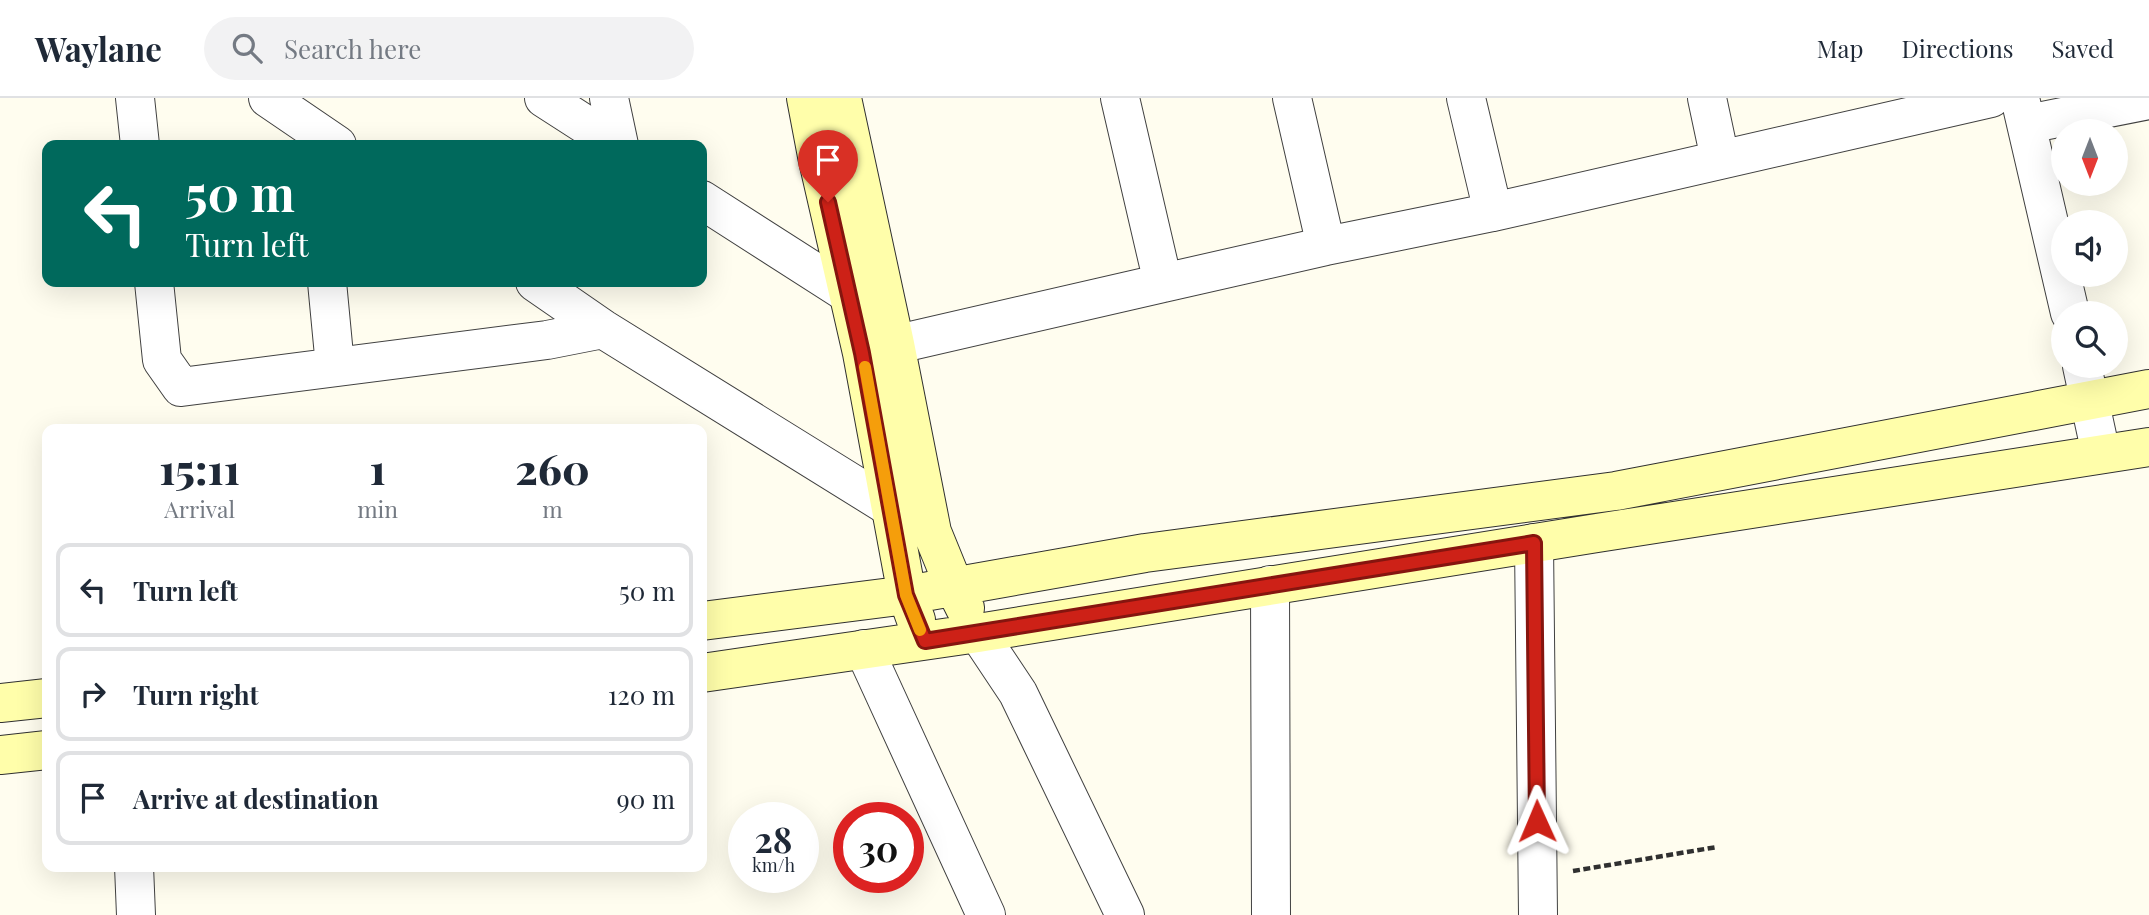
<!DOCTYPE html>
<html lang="en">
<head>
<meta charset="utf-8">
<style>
	body { margin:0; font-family:"Playfair Display",serif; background:#f2f2f3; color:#1f2937; height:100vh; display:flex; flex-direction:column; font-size:26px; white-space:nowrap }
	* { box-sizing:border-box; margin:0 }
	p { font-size:23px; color:#747a83 }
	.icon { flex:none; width:38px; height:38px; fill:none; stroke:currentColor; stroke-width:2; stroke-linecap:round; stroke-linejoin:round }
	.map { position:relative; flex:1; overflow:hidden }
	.drawer { position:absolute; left:42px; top:326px; width:665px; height:448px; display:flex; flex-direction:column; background:#fff; border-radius:14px; box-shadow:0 7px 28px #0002 }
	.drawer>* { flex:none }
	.banner { position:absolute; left:42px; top:42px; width:665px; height:147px; border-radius:14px; box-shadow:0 7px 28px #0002; background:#00695c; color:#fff; overflow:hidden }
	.needle { width:46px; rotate:180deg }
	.buttons { position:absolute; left:2051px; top:21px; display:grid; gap:14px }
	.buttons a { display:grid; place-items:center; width:77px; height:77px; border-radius:50%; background:#fff; box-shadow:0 7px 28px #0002; font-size:35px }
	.speed { position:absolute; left:728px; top:704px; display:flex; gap:14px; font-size:35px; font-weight:700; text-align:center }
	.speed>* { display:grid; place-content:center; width:91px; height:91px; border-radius:50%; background:#fff; box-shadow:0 7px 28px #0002; line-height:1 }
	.speed small { font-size:18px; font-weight:400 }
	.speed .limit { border:10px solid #d22; background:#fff; color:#111 }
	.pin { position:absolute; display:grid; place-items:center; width:60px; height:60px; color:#fff; margin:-72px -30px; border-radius:50% 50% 50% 0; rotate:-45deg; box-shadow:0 0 7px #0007 }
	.pin .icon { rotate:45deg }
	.me { position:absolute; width:77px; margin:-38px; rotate:359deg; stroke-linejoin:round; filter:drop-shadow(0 0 5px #0008) }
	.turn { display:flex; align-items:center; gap:24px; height:147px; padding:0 28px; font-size:32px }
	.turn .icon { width:91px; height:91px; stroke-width:2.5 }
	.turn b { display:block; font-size:49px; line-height:60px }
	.eta { display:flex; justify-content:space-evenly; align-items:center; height:119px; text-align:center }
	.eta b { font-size:42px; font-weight:800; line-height:49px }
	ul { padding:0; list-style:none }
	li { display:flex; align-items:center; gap:21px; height:94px; margin:0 14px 10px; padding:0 14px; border:4px solid #e0e1e3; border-radius:14px }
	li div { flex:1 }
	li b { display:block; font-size:26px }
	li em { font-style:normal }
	header { display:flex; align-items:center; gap:42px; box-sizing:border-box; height:98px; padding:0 35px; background:#fff; border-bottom:2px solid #e0e1e3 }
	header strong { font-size:33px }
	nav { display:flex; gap:38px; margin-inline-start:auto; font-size:24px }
	.search { width:490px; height:63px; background:#f2f2f3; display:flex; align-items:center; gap:18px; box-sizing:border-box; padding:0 24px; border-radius:38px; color:#747a83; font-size:26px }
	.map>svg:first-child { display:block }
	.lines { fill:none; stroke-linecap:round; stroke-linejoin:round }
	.street-casing { stroke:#414141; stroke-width:40 }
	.secondary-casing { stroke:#303030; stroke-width:40 }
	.path { stroke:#303030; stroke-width:4.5; stroke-dasharray:7 3.5; stroke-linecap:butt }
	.street { stroke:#fff; stroke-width:38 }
	.secondary { stroke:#fffeaa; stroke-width:38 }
	.route-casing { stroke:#85150f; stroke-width:18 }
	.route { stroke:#cd2117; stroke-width:12 }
	.slow { stroke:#f59e0b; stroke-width:12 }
</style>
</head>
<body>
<header>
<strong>Waylane</strong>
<div class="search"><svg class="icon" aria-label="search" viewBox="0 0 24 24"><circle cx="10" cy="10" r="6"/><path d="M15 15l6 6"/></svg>Search here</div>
<nav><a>Map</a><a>Directions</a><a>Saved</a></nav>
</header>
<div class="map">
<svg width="2149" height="817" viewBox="0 0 2149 817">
	<rect width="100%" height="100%" fill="#fffdef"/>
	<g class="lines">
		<defs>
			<path id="street" d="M 135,0 L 140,47
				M 268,0 L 337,47
				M 544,0 L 617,47
				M 609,0 L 619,47
				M 1120,0 L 1163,185
				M 1292,0 L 1326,148
				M 1466,0 L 1493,114
				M 1707,0 L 1720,61
				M 2020,0 L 2070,215
				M 2027,26 L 2149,2
				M 702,102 L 869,209
				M 154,184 L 162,262 L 181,289 L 547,242 L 603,231
				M 327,184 L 335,268
				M 535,184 L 603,231 L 914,424
				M 863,254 L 1163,185 L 1326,148 L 1493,114 L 1991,0
				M 2082,268 L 2101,356
				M 1534,445 L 1538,817
				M 1270,487 L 1271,817
				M 978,535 L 1018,595 L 1125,817
				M 864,551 L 986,817
				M 134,768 L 136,817"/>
			<path id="secondary" d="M 806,0 L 817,58 L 862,255 L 907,497 L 916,522
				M 842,0 L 895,246 L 932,434 L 954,488 L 965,510
				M 702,523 L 907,497 L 1145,455 L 1616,393 L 2149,291
				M 702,575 L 978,535 L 1597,435 L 2149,349
				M 0,605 L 47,600
				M 0,657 L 47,652"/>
		</defs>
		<!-- street casing -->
		<use href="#street" class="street-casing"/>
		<!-- secondary casing -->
		<use href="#secondary" class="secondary-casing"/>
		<!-- path -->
		<path class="path" d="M 1573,773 L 1717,749"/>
		<!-- street -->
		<use href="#street" class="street"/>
		<!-- secondary -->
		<use href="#secondary" class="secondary"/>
	</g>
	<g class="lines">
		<defs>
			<path id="route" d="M 828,104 L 862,255 L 906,497 L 925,543 L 1534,445 L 1537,723"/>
		</defs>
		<!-- route casing -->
		<use href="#route" class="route-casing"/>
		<!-- route -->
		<use href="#route" class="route"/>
		<!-- slow -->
		<path class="slow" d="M 865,269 L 906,497 L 920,532"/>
	</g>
</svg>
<div class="buttons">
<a><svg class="needle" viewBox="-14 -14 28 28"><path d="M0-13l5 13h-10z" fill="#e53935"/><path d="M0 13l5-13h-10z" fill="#747a83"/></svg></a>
<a><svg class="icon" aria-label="sound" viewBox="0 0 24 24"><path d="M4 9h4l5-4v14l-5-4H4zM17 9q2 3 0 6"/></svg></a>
<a><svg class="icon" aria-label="search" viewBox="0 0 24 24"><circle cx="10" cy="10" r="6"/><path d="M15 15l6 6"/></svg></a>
</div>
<div class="speed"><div>28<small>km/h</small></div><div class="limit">30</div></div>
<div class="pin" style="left:828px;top:104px;background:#d93025"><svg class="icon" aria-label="arrive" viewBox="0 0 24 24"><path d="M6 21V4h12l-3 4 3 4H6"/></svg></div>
<svg class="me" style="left:1537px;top:723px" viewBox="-20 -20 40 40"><path d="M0-17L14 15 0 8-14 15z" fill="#cd2117" stroke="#fff" stroke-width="4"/></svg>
<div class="banner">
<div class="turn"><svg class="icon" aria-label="left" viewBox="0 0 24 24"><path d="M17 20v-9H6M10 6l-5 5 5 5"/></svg><div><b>50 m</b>Turn left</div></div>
</div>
<section class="drawer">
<div class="eta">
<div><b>15:11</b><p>Arrival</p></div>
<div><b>1</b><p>min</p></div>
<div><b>260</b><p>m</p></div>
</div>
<ul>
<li><svg class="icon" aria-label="left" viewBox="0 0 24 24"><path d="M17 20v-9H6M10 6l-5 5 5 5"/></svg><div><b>Turn left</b></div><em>50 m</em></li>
<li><svg class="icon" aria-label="right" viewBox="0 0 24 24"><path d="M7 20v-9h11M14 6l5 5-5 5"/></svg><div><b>Turn right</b></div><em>120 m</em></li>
<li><svg class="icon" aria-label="arrive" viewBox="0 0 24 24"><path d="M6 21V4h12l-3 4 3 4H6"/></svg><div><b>Arrive at destination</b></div><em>90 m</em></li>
</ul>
</section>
</div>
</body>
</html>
